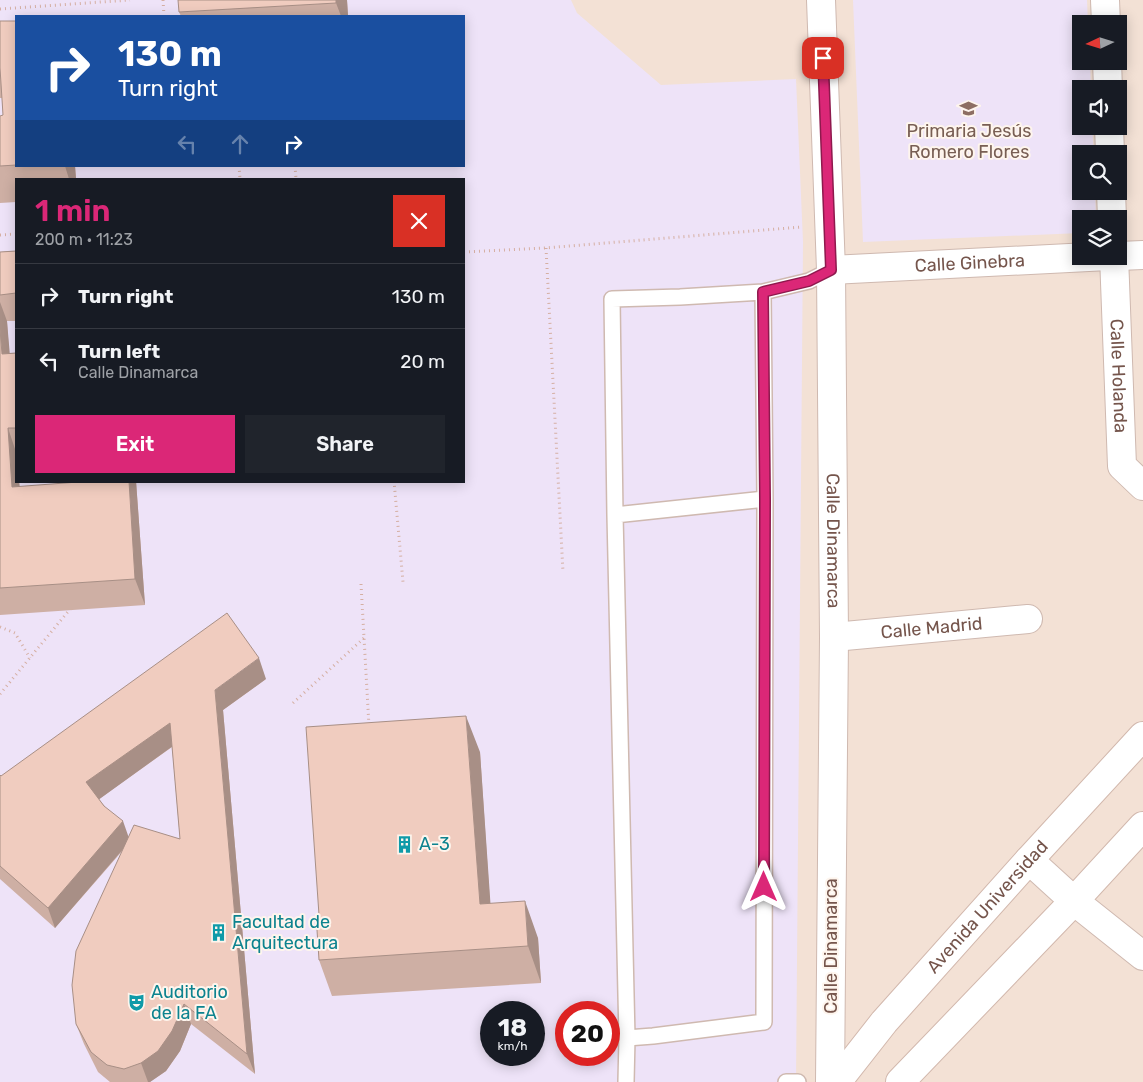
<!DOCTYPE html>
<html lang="en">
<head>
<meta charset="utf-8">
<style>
	body { margin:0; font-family:Rubik,sans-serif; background:#20242c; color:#f1f3f6; height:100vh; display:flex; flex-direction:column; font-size:19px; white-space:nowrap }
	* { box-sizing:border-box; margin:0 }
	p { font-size:16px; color:#9ea1a6 }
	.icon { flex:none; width:28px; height:28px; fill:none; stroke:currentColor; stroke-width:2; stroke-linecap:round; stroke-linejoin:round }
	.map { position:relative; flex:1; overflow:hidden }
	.panel { position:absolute; left:15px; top:178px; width:450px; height:305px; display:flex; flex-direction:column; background:#171b24; border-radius:0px; box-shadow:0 2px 12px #0003 }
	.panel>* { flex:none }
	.guide { position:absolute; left:15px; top:15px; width:450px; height:152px; border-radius:0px; box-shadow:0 2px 12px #0003; background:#1a4fa0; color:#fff; overflow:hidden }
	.needle { width:32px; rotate:266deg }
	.buttons { position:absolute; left:1072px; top:15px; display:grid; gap:10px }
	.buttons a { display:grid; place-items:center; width:55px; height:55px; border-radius:0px; background:#171b24; box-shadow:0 2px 12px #0003; font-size:25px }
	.speed { position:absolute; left:480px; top:1001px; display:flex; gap:10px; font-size:25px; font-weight:700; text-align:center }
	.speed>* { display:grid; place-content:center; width:65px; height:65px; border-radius:50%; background:#171b24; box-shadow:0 2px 12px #0003; line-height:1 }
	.speed small { font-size:12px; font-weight:400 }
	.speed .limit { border:8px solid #d22; background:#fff; color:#111 }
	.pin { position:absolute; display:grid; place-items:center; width:42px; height:42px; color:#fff; margin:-21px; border-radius:10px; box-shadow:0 2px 8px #0006 }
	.me { position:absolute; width:55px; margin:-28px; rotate:0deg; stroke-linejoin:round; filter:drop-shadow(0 0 4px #0008) }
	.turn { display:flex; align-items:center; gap:18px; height:105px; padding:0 20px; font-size:22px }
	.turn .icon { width:65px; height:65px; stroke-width:2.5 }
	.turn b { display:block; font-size:35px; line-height:42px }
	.lanes { display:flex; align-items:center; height:48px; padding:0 20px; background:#0003; justify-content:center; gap:25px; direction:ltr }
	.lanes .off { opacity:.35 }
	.round { display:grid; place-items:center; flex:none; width:52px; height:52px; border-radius:0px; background:#20242c }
	.overview { display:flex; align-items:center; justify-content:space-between; height:85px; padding:0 20px }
	h1 { font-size:30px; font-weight:600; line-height:38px; color:#db2777 }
	.cta { display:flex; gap:10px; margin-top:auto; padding:10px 20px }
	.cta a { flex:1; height:58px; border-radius:0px; background:#db2777; color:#fff; font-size:20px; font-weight:600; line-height:58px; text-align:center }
	.cta a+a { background:#20242c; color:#f1f3f6 }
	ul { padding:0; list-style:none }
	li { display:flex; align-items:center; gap:15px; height:65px; padding:0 20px; border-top:1px solid #363941 }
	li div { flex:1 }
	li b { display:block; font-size:19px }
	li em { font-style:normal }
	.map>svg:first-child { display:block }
	.residential { fill:#f3e1d5; fill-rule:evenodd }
	.education { fill:#eee3f8; fill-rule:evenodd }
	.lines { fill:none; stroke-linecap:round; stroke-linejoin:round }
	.lane-casing { stroke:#cfb9b0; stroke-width:18 }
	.street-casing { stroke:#cfb9b0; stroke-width:30 }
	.secondary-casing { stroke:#d2b8ad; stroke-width:30 }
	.path { stroke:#d5afa2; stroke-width:3; stroke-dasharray:1 4; stroke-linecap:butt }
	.lane { stroke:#fff; stroke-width:15 }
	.street { stroke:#fff; stroke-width:28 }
	.secondary { stroke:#fff; stroke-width:28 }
	.wall { fill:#ceafa4; fill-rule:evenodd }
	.shaded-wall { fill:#a88f86 }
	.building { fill:#f0ccbf; stroke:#a88f86 }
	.route-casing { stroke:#8e194d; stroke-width:12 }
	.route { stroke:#db2777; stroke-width:9 }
	.labels { text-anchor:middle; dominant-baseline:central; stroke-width:4; stroke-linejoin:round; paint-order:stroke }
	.education-label { font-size:18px; fill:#785e54; stroke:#fef5ed }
	.street-label { font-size:18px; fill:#75554c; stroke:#fef5ed }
	.culture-label { font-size:18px; fill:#0d838f; stroke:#fef5ed; text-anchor:start }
</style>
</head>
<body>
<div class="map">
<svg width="1143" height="1082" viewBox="0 0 1143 1082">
	<rect width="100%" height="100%" fill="#fcf1e7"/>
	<!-- residential -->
	<path class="residential" d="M 0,0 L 1143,0 L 1143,1082 L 0,1082 ZM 16,16 L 464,16 L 464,166 L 16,166 ZM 1081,24 L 1119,24 L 1119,61 L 1081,61 ZM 1081,89 L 1119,89 L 1119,126 L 1081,126 ZM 1081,154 L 1119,154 L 1119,191 L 1081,191 ZM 16,179 L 464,179 L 464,481 L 16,481 ZM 1081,219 L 1119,219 L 1119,256 L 1081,256 ZM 491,1012 L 534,1012 L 534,1055 L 491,1055 ZM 566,1012 L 609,1012 L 609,1055 L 566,1055 Z"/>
	<!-- education -->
	<path class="education" d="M 0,0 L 571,0 L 577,13 L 661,85 L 796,79 L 803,242 L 796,1082 L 0,1082 ZM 16,16 L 464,16 L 464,166 L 16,166 ZM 16,179 L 464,179 L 464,481 L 16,481 ZM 491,1012 L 534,1012 L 534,1055 L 491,1055 ZM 566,1012 L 609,1012 L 609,1055 L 566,1055 Z
		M 853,0 L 1087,0 L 1088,24 L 1081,24 L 1081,61 L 1090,61 L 1091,89 L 1081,89 L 1081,126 L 1092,126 L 1094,154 L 1081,154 L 1081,191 L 1095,191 L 1096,219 L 1081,219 L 1081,233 L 863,242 Z"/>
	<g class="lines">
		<defs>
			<path id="lane" d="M 615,515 L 765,499
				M 627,1038 L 653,1036 L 764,1022 L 765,499 L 763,292
				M 626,1082 L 627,1038 L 615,515 L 612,299 L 680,297 L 763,292 L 809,281 L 831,270
				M 786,1082 L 798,1082"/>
			<g id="street">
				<path id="s1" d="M 821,0 L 831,270 L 834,637 L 830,1082"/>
				<path d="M 1105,0 L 1106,24"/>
				<path d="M 1107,61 L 1108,89"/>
				<path d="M 1109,126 L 1110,154"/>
				<path d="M 1111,191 L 1112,219"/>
				<path id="s2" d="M 1114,256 L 1122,466 L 1143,486"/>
				<path d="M 1119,256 L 1143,255"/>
				<path id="s3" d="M 831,270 L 1108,256"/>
				<path id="s4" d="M 834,637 L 1028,619"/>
				<path d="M 1029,860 L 1074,901 L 1143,956"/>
			</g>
			<g id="secondary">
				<path id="s5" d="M 837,1082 L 884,1022 L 1029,860 L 1143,736"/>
				<path d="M 900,1082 L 1074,901 L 1143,826"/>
			</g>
		</defs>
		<!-- lane casing -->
		<use href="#lane" class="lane-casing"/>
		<!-- street casing -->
		<use href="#street" class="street-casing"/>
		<!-- secondary casing -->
		<use href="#secondary" class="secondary-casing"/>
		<!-- path -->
		<path class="path" d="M 163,0 L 164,16
			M 0,9 L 130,0
			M 239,166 L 240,179
			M 295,166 L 296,179
			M 0,235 L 16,234
			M 546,248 L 563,572
			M 464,252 L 545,248 L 801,227
			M 394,481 L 403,582
			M 361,584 L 369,726
			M 0,627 L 15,633 L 30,658
			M 0,694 L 71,608
			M 293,703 L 364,638"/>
		<!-- lane -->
		<use href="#lane" class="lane"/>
		<!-- street -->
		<use href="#street" class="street"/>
		<!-- secondary -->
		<use href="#secondary" class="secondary"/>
	</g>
	<!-- wall -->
	<path class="wall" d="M 347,0 L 348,16 L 181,16 L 179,12 Z
		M 0,21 L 16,21 L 16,166 L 75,166 L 76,179 L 16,179 L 16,202 L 0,203 L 0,116 L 3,115 L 2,98 L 0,98 Z
		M 16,251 L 16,321 L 7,321 L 9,353 L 16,353 L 16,481 L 19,481 L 20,487 L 136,481 L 145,605 L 0,615 L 0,252 Z
		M 266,679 L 223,710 L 255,1074 L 191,1024 L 180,1051 L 166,1071 L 150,1082 L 110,1082 L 98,1072 L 84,1044 L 76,1024 L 124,849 L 55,928 L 0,879 L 0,775 L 1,776 ZM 172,747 L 180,839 L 129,838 L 99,799 Z
		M 480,752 L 490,903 L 538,938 L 541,983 L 332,996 L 319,960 L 319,915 Z"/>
	<!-- shaded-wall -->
	<path class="shaded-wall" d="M 336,0 L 347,0 L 348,16 L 341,16 L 336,3 Z
		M 65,166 L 75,166 L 76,179 L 69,179 Z
		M 0,302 L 7,321 L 12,380 L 2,354 L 0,329 Z
		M 8,428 L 16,452 L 16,481 L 19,481 L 21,514 L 12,487 Z
		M 129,481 L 136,481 L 145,605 L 135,579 Z
		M 259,658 L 266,679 L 223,710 L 255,1074 L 247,1054 L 215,690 Z
		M 466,716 L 480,752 L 493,940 L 480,904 Z
		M 170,723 L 177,743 L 94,803 L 86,782 Z
		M 123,821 L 130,841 L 55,928 L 48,908 Z
		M 525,901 L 538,938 L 541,983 L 528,946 Z
		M 184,1004 L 191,1024 L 180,1051 L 166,1071 L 150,1082 L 148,1082 L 141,1063 Z"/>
	<!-- building -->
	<path class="building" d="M 178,0 L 336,0 L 336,3 L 179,12 Z
		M 0,21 L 16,21 L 16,165 L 0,166 L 0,116 L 3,115 L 0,68 Z
		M 16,251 L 16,293 L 0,295 L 0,252 Z
		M 0,329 L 2,354 L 16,353 L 16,428 L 8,428 L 12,487 L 78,482 L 78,481 L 129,481 L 135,579 L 0,588 Z
		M 227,613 L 259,658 L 215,690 L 247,1054 L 184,1004 L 172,1031 L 158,1051 L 141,1063 L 124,1069 L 107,1065 L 91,1052 L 76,1024 L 72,985 L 76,951 L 134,825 L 180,839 L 170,723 L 86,782 L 104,806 L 123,821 L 48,908 L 0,866 L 0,775 L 1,776 Z
		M 466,716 L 480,904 L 525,901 L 528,946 L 319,960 L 316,915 L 319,915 L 306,727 Z"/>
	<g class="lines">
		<defs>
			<path id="route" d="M 764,887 L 765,499 L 763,292 L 809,281 L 831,270 L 823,58"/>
		</defs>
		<!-- route casing -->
		<use href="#route" class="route-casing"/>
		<!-- route -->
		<use href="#route" class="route"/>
	</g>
	<!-- icons -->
	<defs>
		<symbol id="school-bare" viewBox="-9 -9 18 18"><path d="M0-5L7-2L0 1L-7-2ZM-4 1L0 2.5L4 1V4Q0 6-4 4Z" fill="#8d6e63" stroke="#fef5ed" stroke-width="2.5" paint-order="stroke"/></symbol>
		<symbol id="building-bare" viewBox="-9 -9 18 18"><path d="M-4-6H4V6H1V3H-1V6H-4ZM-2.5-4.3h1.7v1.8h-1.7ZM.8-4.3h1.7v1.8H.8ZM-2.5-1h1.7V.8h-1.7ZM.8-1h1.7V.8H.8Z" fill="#0f9aa8" stroke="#fef5ed" stroke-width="2.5" paint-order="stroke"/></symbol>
		<symbol id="theatre-bare" viewBox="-9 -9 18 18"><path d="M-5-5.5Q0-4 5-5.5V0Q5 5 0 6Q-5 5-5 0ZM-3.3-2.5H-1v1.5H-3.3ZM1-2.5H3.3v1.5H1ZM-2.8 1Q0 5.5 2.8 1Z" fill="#0f9aa8" stroke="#fef5ed" stroke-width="2.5" paint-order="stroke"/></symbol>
	</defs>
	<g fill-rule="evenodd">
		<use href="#school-bare" x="956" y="96" width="25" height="25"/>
		<use href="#building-bare" x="392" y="832" width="25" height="25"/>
		<use href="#building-bare" x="206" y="920" width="25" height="25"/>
		<use href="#theatre-bare" x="124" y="990" width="25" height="25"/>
	</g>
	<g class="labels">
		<!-- education labels -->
		<g class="education-label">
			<text x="969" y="131">Primaria Jesús<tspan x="969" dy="21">Romero Flores</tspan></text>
		</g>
		<!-- street labels -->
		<g class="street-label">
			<text stroke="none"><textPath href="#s3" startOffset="139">Calle Ginebra</textPath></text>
			<text stroke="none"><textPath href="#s2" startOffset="120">Calle Holanda</textPath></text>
			<text stroke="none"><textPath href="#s1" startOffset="541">Calle Dinamarca</textPath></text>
			<text stroke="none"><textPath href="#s4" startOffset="98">Calle Madrid</textPath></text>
			<text stroke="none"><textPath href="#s5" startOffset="231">Avenida Universidad</textPath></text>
			<text transform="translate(831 946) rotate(-90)">Calle Dinamarca</text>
		</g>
		<!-- culture labels -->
		<g class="culture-label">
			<text x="419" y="844">A-3</text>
			<text x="232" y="922">Facultad de<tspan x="232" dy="21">Arquitectura</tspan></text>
			<text x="151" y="992">Auditorio<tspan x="151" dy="21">de la FA</tspan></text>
		</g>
	</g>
</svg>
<div class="buttons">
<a><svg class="needle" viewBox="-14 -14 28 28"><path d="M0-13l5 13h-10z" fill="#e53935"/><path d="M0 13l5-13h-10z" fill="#9ea1a6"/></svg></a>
<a><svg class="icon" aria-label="sound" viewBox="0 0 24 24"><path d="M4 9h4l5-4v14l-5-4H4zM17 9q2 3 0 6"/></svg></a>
<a><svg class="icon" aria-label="search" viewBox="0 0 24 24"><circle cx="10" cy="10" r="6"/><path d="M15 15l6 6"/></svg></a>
<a><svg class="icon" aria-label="layers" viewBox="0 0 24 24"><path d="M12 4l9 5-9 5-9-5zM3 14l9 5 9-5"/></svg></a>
</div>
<div class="speed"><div>18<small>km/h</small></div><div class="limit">20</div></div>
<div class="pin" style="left:823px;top:58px;background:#d93025"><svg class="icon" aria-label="arrive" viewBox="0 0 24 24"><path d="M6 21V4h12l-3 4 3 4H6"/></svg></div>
<svg class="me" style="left:764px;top:887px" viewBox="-20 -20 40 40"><path d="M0-17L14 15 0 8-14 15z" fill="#db2777" stroke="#fff" stroke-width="4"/></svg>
<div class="guide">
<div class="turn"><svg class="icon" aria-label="right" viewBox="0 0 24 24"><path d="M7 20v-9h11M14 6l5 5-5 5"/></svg><div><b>130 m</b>Turn right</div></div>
<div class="lanes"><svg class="icon off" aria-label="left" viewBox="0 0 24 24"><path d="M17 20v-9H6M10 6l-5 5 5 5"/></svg><svg class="icon off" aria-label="ahead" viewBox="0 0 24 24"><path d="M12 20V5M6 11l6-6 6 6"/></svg><svg class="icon" aria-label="right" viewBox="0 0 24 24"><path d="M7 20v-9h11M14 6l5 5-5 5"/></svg></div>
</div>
<section class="panel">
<div class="overview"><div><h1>1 min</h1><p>200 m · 11:23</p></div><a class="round" style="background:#d93025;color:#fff"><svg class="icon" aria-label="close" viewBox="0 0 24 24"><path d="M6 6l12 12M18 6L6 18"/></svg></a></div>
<ul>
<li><svg class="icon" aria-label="right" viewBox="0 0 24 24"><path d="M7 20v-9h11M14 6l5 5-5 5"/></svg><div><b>Turn right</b></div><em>130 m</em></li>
<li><svg class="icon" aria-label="left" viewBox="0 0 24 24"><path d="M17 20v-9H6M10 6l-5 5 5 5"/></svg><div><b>Turn left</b><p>Calle Dinamarca</p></div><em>20 m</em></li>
</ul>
<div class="cta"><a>Exit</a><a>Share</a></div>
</section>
</div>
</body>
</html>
